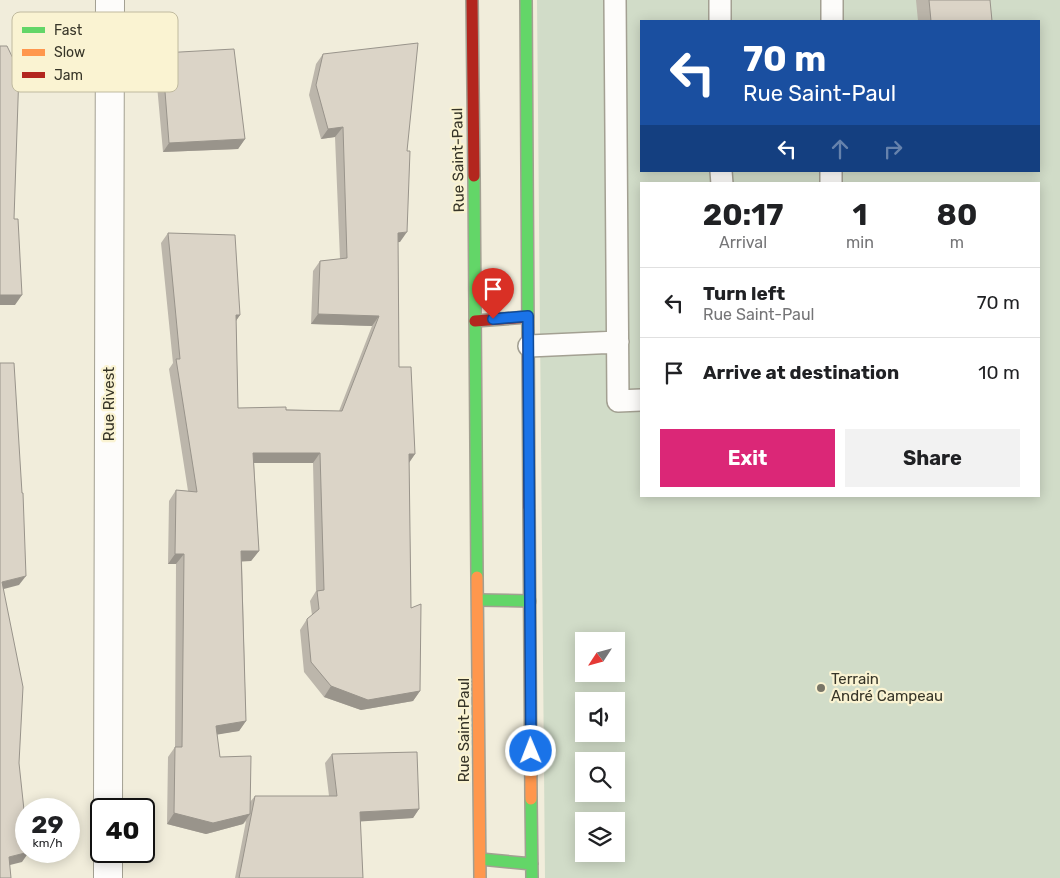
<!DOCTYPE html>
<html lang="en">
<head>
<meta charset="utf-8">
<style>
	body { margin:0; font-family:Rubik,sans-serif; background:#f2f2f2; color:#202124; height:100vh; display:flex; flex-direction:column; font-size:19px; white-space:nowrap }
	* { box-sizing:border-box; margin:0 }
	p { font-size:16px; color:#757577 }
	.icon { flex:none; width:28px; height:28px; fill:none; stroke:currentColor; stroke-width:2; stroke-linecap:round; stroke-linejoin:round }
	.map { position:relative; flex:1; overflow:hidden }
	.side { position:absolute; left:640px; top:182px; width:400px; height:315px; display:flex; flex-direction:column; background:#fff; border-radius:0px; box-shadow:0 2px 12px #0003 }
	.side>* { flex:none }
	.banner { position:absolute; left:640px; top:20px; width:400px; height:152px; border-radius:0px; box-shadow:0 2px 12px #0003; background:#1a4fa0; color:#fff; overflow:hidden }
	.needle { width:32px; rotate:234deg }
	.fabs { position:absolute; left:575px; top:632px; display:grid; gap:10px }
	.fabs a { display:grid; place-items:center; width:50px; height:50px; border-radius:0px; background:#fff; box-shadow:0 2px 12px #0003; font-size:25px }
	.speed { position:absolute; left:15px; top:798px; display:flex; gap:10px; font-size:25px; font-weight:700; text-align:center }
	.speed>* { display:grid; place-content:center; width:65px; height:65px; border-radius:50%; background:#fff; box-shadow:0 2px 12px #0003; line-height:1 }
	.speed small { font-size:12px; font-weight:400 }
	.speed .limit { border:2px solid #111; border-radius:8px; background:#fff; color:#111 }
	.pin { position:absolute; display:grid; place-items:center; width:42px; height:42px; color:#fff; margin:-51px -21px; border-radius:50% 50% 50% 0; rotate:-45deg; box-shadow:0 0 5px #0007 }
	.pin .icon { rotate:45deg }
	.me { position:absolute; width:55px; margin:-28px; rotate:359deg; stroke-linejoin:round; filter:drop-shadow(0 0 4px #0008) }
	.turn { display:flex; align-items:center; gap:18px; height:105px; padding:0 20px; font-size:22px }
	.turn .icon { width:65px; height:65px; stroke-width:2.5 }
	.turn b { display:block; font-size:35px; line-height:42px }
	.lanes { display:flex; align-items:center; height:48px; padding:0 20px; background:#0003; justify-content:center; gap:25px; direction:ltr }
	.lanes .off { opacity:.35 }
	.eta { display:flex; justify-content:space-evenly; align-items:center; height:85px; text-align:center }
	.eta b { font-size:30px; font-weight:700; line-height:35px }
	.button { display:flex; gap:10px; margin-top:auto; padding:10px 20px }
	.button a { flex:1; height:58px; border-radius:0px; background:#db2777; color:#fff; font-size:20px; font-weight:700; line-height:58px; text-align:center }
	.button a+a { background:#f2f2f2; color:#202124 }
	ul { padding:0; list-style:none }
	li { display:flex; align-items:center; gap:15px; height:70px; padding:0 20px; border-top:1px solid #e0e0e0 }
	li div { flex:1 }
	li b { display:block; font-size:19px }
	li em { font-style:normal }
	.map>svg:first-child { display:block }
	.green { fill:#d1dcc8; fill-rule:evenodd }
	.lines { fill:none; stroke-linecap:round; stroke-linejoin:round }
	.lane-casing { stroke:#a3a092; stroke-width:24 }
	.street-casing { stroke:#a3a092; stroke-width:30 }
	.fast-casing { stroke:#a3a092; stroke-width:14 }
	.slow-casing { stroke:#a3a092; stroke-width:14 }
	.jam-casing { stroke:#a3a092; stroke-width:14 }
	.lane { stroke:#fdfcfa; stroke-width:21 }
	.street { stroke:#fdfcfa; stroke-width:28 }
	.fast { stroke:#63d668; stroke-width:11 }
	.slow { stroke:#ff974d; stroke-width:11 }
	.jam { stroke:#b3261e; stroke-width:11 }
	.wall { fill:#bcb6ab }
	.shaded-wall { fill:#99948b }
	.building { fill:#dbd4c7; stroke:#99948b }
	.route-casing { stroke:#114b97; stroke-width:12 }
	.route { stroke:#1a73e8; stroke-width:9 }
	.poi-dot { fill:#787567; stroke:#faf3d2; stroke-width:2 }
	.labels { text-anchor:middle; dominant-baseline:central; stroke-width:4.5; stroke-linejoin:round; paint-order:stroke }
	.street-label { font-size:15px; fill:#373528; stroke:#faf3d2 }
	.poi-label { font-size:15px; fill:#373528; stroke:#faf3d2; text-anchor:start }
	.key { fill:#faf3d2; stroke:#c0ba9f; stroke-width:1 }
	.key-label { font-size:14px; fill:#373528 }
</style>
</head>
<body>
<div class="map">
<svg width="1060" height="878" viewBox="0 0 1060 878">
	<rect width="100%" height="100%" fill="#f1eddb"/>
	<!-- green -->
	<path class="green" d="M 537,0 L 1060,0 L 1060,878 L 545,878 ZM 641,21 L 1039,21 L 1039,171 L 641,171 ZM 641,184 L 1039,184 L 1039,496 L 641,496 ZM 584,641 L 616,641 L 616,674 L 584,674 ZM 584,701 L 616,701 L 616,734 L 584,734 ZM 584,761 L 616,761 L 616,794 L 584,794 ZM 584,821 L 616,821 L 616,854 L 584,854 Z"/>
	<g class="lines">
		<defs>
			<path id="lane" d="M 615,0 L 618,401 L 641,400
				M 720,0 L 720,21
				M 832,21 L 832,0
				M 721,171 L 722,184
				M 831,184 L 831,171
				M 529,346 L 618,342"/>
			<path id="street" d="M 108,809 L 110,0
				M 108,878 L 108,851"/>
			<path id="fast" d="M 526,0 L 528,333
				M 474,176 L 477,577
				M 478,600 L 530,601
				M 531,799 L 532,878
				M 480,859 L 532,864"/>
			<path id="slow" d="M 529,507 L 531,799
				M 477,577 L 480,878"/>
			<path id="jam" d="M 472,0 L 474,176
				M 475,321 L 528,317
				M 528,333 L 529,507"/>
		</defs>
		<!-- lane casing -->
		<use href="#lane" class="lane-casing"/>
		<!-- street casing -->
		<use href="#street" class="street-casing"/>
		<!-- fast casing -->
		<use href="#fast" class="fast-casing"/>
		<!-- slow casing -->
		<use href="#slow" class="slow-casing"/>
		<!-- jam casing -->
		<use href="#jam" class="jam-casing"/>
		<!-- lane -->
		<use href="#lane" class="lane"/>
		<!-- street -->
		<use href="#street" class="street"/>
		<!-- fast -->
		<use href="#fast" class="fast"/>
		<!-- slow -->
		<use href="#slow" class="slow"/>
		<!-- jam -->
		<use href="#jam" class="jam"/>
	</g>
	<!-- wall -->
	<path class="wall" d="M 916,0 L 990,0 L 992,21 L 918,21 Z
		M 162,53 L 245,139 L 238,149 L 163,152 L 155,63 Z
		M 323,54 L 407,151 L 400,242 L 398,242 L 399,367 L 415,454 L 409,463 L 411,608 L 420,691 L 413,701 L 361,710 L 324,697 L 304,672 L 300,630 L 307,619 L 312,615 L 310,601 L 316,591 L 313,463 L 254,463 L 259,551 L 251,561 L 242,561 L 246,721 L 239,731 L 217,734 L 220,757 L 250,802 L 255,796 L 329,796 L 325,763 L 332,754 L 419,809 L 413,818 L 360,821 L 363,878 L 235,878 L 246,821 L 243,824 L 206,834 L 167,824 L 168,757 L 175,747 L 176,564 L 168,564 L 169,501 L 176,490 L 188,491 L 169,369 L 173,363 L 161,243 L 168,233 L 240,315 L 236,321 L 238,408 L 339,411 L 372,326 L 311,324 L 313,271 L 320,261 L 340,259 L 335,137 L 321,139 L 309,95 L 316,64 Z"/>
	<!-- shaded-wall -->
	<path class="shaded-wall" d="M 343,127 L 335,137 L 321,139 L 328,129 Z
		M 245,139 L 238,149 L 163,152 L 169,143 Z
		M 407,232 L 400,242 L 391,243 L 398,233 Z
		M 0,295 L 22,295 L 15,305 L 0,305 Z
		M 318,314 L 379,316 L 372,326 L 311,324 Z
		M 236,315 L 240,315 L 233,325 Z
		M 253,453 L 320,453 L 313,463 L 246,463 Z
		M 409,454 L 415,454 L 408,464 Z
		M 241,551 L 259,551 L 251,561 L 234,562 Z
		M 175,554 L 184,554 L 176,564 L 168,564 Z
		M 26,576 L 19,585 L 0,590 L 2,582 Z
		M 331,686 L 420,691 L 413,701 L 361,710 L 324,697 Z
		M 246,721 L 239,731 L 209,736 L 216,726 Z
		M 419,809 L 413,818 L 353,822 L 360,812 Z
		M 174,813 L 250,814 L 243,824 L 206,834 L 167,824 Z
		M 29,852 L 22,862 L 2,867 L 9,857 Z"/>
	<!-- building -->
	<path class="building" d="M 929,0 L 990,0 L 992,21 L 931,21 Z
		M 418,43 L 407,151 L 410,151 L 407,232 L 398,233 L 399,367 L 411,367 L 415,454 L 409,454 L 411,608 L 421,604 L 420,691 L 368,700 L 331,686 L 311,662 L 307,619 L 319,609 L 317,591 L 324,590 L 320,453 L 253,453 L 259,551 L 241,551 L 246,721 L 216,726 L 220,757 L 251,756 L 250,814 L 213,823 L 174,813 L 175,747 L 182,747 L 184,554 L 175,554 L 176,490 L 197,492 L 176,359 L 180,359 L 168,233 L 235,235 L 240,315 L 236,315 L 238,408 L 286,407 L 286,410 L 342,411 L 379,316 L 318,314 L 320,261 L 347,258 L 343,127 L 328,129 L 316,85 L 323,54 Z
		M 0,46 L 7,46 L 19,71 L 14,219 L 18,219 L 22,295 L 0,295 Z
		M 234,49 L 245,139 L 169,143 L 162,53 Z
		M 0,363 L 14,363 L 22,493 L 23,493 L 26,576 L 2,582 L 23,687 L 19,763 L 26,829 L 26,851 L 29,852 L 9,857 L 11,878 L 0,878 Z
		M 417,752 L 419,809 L 360,812 L 363,878 L 239,878 L 255,796 L 337,796 L 332,754 Z"/>
	<g class="lines">
		<defs>
			<path id="route" d="M 493,319 L 528,316 L 531,751"/>
		</defs>
		<!-- route casing -->
		<use href="#route" class="route-casing"/>
		<!-- route -->
		<use href="#route" class="route"/>
	</g>
	<!-- markers -->
	<circle class="poi-dot" cx="821" cy="688" r="5"/>
	<g class="labels">
		<!-- street labels -->
		<g class="street-label">
			<text transform="translate(458 160) rotate(-91)">Rue Saint-Paul</text>
			<text transform="translate(109 404) rotate(-90)">Rue Rivest</text>
			<text transform="translate(464 730) rotate(-90)">Rue Saint-Paul</text>
		</g>
		<!-- poi labels -->
		<g class="poi-label">
			<text x="831" y="679">Terrain<tspan x="831" dy="17">André Campeau</tspan></text>
		</g>
	</g>
	<!-- legend -->
	<rect x="12" y="12" width="166" height="80" rx="8" class="key"/>
	<rect x="22" y="27" width="23" height="6" fill="#63d668"/>
	<rect x="22" y="49" width="23" height="7" fill="#ff974d"/>
	<rect x="22" y="72" width="23" height="6" fill="#b3261e"/>
	<g class="key-label">
		<text x="54" y="35">Fast</text>
		<text x="54" y="57">Slow</text>
		<text x="54" y="80">Jam</text>
	</g>
</svg>
<div class="fabs">
<a><svg class="needle" viewBox="-14 -14 28 28"><path d="M0-13l5 13h-10z" fill="#e53935"/><path d="M0 13l5-13h-10z" fill="#757577"/></svg></a>
<a><svg class="icon" aria-label="sound" viewBox="0 0 24 24"><path d="M4 9h4l5-4v14l-5-4H4zM17 9q2 3 0 6"/></svg></a>
<a><svg class="icon" aria-label="search" viewBox="0 0 24 24"><circle cx="10" cy="10" r="6"/><path d="M15 15l6 6"/></svg></a>
<a><svg class="icon" aria-label="layers" viewBox="0 0 24 24"><path d="M12 4l9 5-9 5-9-5zM3 14l9 5 9-5"/></svg></a>
</div>
<div class="speed"><div>29<small>km/h</small></div><div class="limit">40</div></div>
<div class="pin" style="left:493px;top:319px;background:#d93025"><svg class="icon" aria-label="arrive" viewBox="0 0 24 24"><path d="M6 21V4h12l-3 4 3 4H6"/></svg></div>
<svg class="me" style="left:531px;top:751px" viewBox="-20 -20 40 40"><circle r="17" fill="#1a73e8" stroke="#fff" stroke-width="3"/><path d="M0-11L8 9 0 5-8 9z" fill="#fff"/></svg>
<div class="banner">
<div class="turn"><svg class="icon" aria-label="left" viewBox="0 0 24 24"><path d="M17 20v-9H6M10 6l-5 5 5 5"/></svg><div><b>70 m</b>Rue Saint-Paul</div></div>
<div class="lanes"><svg class="icon" aria-label="left" viewBox="0 0 24 24"><path d="M17 20v-9H6M10 6l-5 5 5 5"/></svg><svg class="icon off" aria-label="ahead" viewBox="0 0 24 24"><path d="M12 20V5M6 11l6-6 6 6"/></svg><svg class="icon off" aria-label="right" viewBox="0 0 24 24"><path d="M7 20v-9h11M14 6l5 5-5 5"/></svg></div>
</div>
<section class="side">
<div class="eta">
<div><b>20:17</b><p>Arrival</p></div>
<div><b>1</b><p>min</p></div>
<div><b>80</b><p>m</p></div>
</div>
<ul>
<li><svg class="icon" aria-label="left" viewBox="0 0 24 24"><path d="M17 20v-9H6M10 6l-5 5 5 5"/></svg><div><b>Turn left</b><p>Rue Saint-Paul</p></div><em>70 m</em></li>
<li><svg class="icon" aria-label="arrive" viewBox="0 0 24 24"><path d="M6 21V4h12l-3 4 3 4H6"/></svg><div><b>Arrive at destination</b></div><em>10 m</em></li>
</ul>
<div class="button"><a>Exit</a><a>Share</a></div>
</section>
</div>
</body>
</html>
